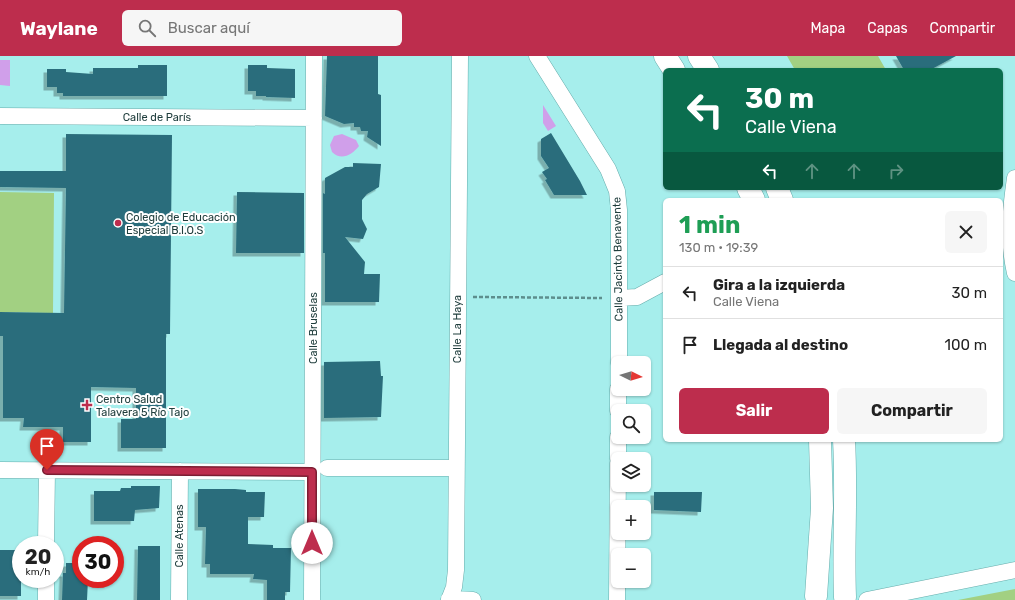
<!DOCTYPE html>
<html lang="es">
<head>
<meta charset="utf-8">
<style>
	body { margin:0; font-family:Rubik,sans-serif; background:#f6f6f6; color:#222; height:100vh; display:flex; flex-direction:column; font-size:15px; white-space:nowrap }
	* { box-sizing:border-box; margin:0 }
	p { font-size:13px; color:#767676 }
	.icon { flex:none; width:22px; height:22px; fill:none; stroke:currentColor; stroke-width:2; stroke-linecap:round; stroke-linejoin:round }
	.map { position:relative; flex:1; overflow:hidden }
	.drawer { position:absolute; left:663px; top:142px; width:340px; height:244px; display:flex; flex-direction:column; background:#fff; border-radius:6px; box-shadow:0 1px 3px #0004 }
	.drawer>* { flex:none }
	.banner { position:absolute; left:663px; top:12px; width:340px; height:122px; border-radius:6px; box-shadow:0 1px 3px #0004; background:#0b6e4f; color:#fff; overflow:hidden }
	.needle { width:26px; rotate:95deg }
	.buttons { position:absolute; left:611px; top:300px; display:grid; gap:8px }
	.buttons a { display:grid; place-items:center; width:40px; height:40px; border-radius:6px; background:#fff; box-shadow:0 1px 3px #0004; font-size:20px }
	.speed { position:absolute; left:12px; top:480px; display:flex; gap:8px; font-size:20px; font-weight:700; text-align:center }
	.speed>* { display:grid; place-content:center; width:52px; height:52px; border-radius:50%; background:#fff; box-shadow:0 1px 3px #0004; line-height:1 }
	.speed small { font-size:10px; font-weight:400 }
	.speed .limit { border:6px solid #d22; background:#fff; color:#111 }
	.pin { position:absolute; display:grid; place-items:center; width:34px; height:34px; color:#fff; margin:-41px -17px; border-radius:50% 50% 50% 0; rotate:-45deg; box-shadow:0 0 4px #0007 }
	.pin .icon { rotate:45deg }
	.me { position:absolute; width:44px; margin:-22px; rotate:0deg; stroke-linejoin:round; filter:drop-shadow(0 0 3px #0008) }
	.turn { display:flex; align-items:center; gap:14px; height:84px; padding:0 16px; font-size:18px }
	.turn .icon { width:52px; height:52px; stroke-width:2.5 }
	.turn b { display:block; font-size:28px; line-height:34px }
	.lanes { display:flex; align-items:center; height:38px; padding:0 16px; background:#0003; justify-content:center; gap:20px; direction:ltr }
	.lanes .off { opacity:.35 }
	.round { display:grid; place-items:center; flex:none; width:42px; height:42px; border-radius:6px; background:#f6f6f6 }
	.summary { display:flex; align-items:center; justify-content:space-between; height:68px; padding:0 16px }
	h1 { font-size:24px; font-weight:700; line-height:30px; color:#1e9e55 }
	.action { display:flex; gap:8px; margin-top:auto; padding:8px 16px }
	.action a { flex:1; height:46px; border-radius:6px; background:#bd2d4d; color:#fff; font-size:16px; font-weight:700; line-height:46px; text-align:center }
	.action a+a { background:#f6f6f6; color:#222 }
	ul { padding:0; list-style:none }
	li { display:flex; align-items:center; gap:12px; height:52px; padding:0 16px; border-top:1px solid #e0e0e0 }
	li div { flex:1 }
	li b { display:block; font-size:15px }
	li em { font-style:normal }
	header { display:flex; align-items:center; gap:24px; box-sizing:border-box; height:56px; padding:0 20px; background:#bd2d4d; color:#fff }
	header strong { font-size:19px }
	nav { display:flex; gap:22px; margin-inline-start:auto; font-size:14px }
	.search { width:280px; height:36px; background:#f6f6f6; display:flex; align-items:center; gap:10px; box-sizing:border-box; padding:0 14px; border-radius:6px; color:#767676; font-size:15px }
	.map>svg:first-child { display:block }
	.green { fill:#a2d082 }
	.water { fill:#d09fea }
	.building { fill:#2b6d7b; filter:url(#shadow) }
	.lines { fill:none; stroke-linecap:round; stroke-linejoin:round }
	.street-casing { stroke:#66acab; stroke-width:17 }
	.secondary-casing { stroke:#66acab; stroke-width:23 }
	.path { stroke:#5d8e8d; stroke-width:2.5; stroke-dasharray:4 2; stroke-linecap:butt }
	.street { stroke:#fff; stroke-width:16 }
	.secondary { stroke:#fff; stroke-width:22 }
	.route-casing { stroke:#7b1d32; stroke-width:10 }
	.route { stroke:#bd2d4d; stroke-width:7 }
	.poi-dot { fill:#bd2d4d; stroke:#fff; stroke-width:1.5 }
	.labels { text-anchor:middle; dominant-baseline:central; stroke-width:4; stroke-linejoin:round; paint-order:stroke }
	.street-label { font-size:11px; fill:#203e3d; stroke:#fff }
	.poi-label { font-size:11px; fill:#203e3d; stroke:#fff; text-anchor:start }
</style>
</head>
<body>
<header>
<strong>Waylane</strong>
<div class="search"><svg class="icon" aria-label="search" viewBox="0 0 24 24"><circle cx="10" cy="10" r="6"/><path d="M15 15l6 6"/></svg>Buscar aquí</div>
<nav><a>Mapa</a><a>Capas</a><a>Compartir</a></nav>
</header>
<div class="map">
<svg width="1015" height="544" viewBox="0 0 1015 544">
	<defs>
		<filter id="shadow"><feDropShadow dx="-3.5" dy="3.5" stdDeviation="0" flood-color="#0004"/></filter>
	</defs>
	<rect width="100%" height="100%" fill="#a6eeec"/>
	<!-- green -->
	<path class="green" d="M 787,0 L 878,0 L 886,14 L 795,14 Z
		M 0,136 L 54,137 L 53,257 L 0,256 Z
		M 1015,533 L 1015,544 L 958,544 Z"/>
	<!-- water -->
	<path class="water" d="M 0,4 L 10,4 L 10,30 L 0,29 Z
		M 543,49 L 556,70 L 548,75 L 543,67 Z
		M 342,78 L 356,84 L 359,90 C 352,99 341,105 332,96 L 330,89 L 334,80 Z"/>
	<!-- building -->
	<path class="building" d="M 327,0 L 378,0 L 378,38 L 381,39 L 381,90 L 367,81 L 368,75 L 361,75 L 360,71 L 354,71 L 354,67 L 344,68 L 325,60 Z
		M 896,0 L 956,0 L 930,14 L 904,14 Z
		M 138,9 L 167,9 L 167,40 L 63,40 L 63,37 L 57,37 L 57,31 L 47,31 L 47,13 L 66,13 L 66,16 L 93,18 L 93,12 L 138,12 Z
		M 248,9 L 267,9 L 267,12 L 295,13 L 295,42 L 266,41 L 266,40 L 256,40 L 256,35 L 248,35 Z
		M 551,77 L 580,125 L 587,139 L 554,139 L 545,124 L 547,123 L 542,116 L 549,112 L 541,100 L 541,83 Z
		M 66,78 L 172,79 L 170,278 L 166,278 L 166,392 L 121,392 L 121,363 L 136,363 L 136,332 L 91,331 L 91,386 L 63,386 L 63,371 L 23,371 L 24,362 L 3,362 L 3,280 L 0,280 L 0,256 L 64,257 L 66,132 L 0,131 L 0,115 L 66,115 Z
		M 353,107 L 381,108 L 379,131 L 367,138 L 362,144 L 362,163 L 367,173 L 363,183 L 345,181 L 365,206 L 364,218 L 380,218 L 379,246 L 325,246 L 325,197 L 323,197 L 323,137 L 325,138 L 325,122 L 345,111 L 353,111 Z
		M 237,136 L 304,137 L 304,197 L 236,197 Z
		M 380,305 L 381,320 L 383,320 L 381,361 L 324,362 L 324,306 Z
		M 131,430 L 160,430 L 159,452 L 135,454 L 134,465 L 94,465 L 94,435 L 120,435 L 121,432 L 131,432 Z
		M 198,433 L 235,433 L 246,434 L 246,436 L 265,436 L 264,461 L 248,461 L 248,488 L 273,489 L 273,492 L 291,492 L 290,536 L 285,536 L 285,544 L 267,544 L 267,524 L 253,523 L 254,518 L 210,518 L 210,508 L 205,508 L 206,471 L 198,471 Z
		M 654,436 L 702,436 L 701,456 L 654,454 Z
		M 138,490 L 160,490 L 160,544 L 137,544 Z
		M 0,494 L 21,494 L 21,540 L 0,540 Z
		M 66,507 L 81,507 L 81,523 L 88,523 L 87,544 L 62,544 L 63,517 L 66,517 Z"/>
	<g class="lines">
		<defs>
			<path id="street" d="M 537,0 L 608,113 L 617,135 L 619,154 L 619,307
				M 0,60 L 314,62
				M 1015,122 C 1010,158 1007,181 1015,217
				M 619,242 L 637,241 L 665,226
				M 618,355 L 618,333
				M 618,403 L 618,381
				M 327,412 L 456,412
				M 0,414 L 312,416
				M 46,489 L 47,414
				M 449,543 L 473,544
				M 46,544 L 46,523
				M 179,544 L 180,415
				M 312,544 L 314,0
				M 449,544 L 454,531 L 456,514 L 460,0
				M 617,544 L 618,407
				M 867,544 L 1015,514"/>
			<path id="secondary" d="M 665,0 L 674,14
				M 699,0 L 708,14
				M 748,132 L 754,144
				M 777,132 L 782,144
				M 844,384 C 847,436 843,488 845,541
				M 816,540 L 822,452 L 820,384"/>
		</defs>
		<!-- street casing -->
		<use href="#street" class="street-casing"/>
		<!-- secondary casing -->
		<use href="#secondary" class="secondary-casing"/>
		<!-- path -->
		<path class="path" d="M 473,241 L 602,242"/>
		<!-- street -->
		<use href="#street" class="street"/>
		<!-- secondary -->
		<use href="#secondary" class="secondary"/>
	</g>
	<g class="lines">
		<defs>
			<path id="route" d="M 47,414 L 312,416 L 312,487"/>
		</defs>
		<!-- route casing -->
		<use href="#route" class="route-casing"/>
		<!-- route -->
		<use href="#route" class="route"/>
	</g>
	<!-- markers -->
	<g class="poi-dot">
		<circle cx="118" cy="167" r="4"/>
		<path d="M85 343h4v4h4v4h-4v4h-4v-4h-4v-4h4z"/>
	</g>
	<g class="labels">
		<!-- street labels -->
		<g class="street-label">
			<text x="157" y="61">Calle de París</text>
			<text transform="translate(618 203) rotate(-91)">Calle Jacinto Benavente</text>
			<text transform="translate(313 272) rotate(-90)">Calle Bruselas</text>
			<text transform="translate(457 273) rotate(-90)">Calle La Haya</text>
			<text transform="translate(179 480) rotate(-90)">Calle Atenas</text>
		</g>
		<!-- poi labels -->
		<g class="poi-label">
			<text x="126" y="161">Colegio de Educación<tspan x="126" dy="13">Especial B.I.O.S</tspan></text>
			<text x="96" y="343">Centro Salud<tspan x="96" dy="13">Talavera 5 Río Tajo</tspan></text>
		</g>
	</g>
</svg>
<div class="buttons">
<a><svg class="needle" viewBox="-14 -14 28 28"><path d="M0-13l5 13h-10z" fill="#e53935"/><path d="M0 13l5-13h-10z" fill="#767676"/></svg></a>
<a><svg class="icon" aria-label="search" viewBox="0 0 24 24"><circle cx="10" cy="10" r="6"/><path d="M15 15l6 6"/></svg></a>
<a><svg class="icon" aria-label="layers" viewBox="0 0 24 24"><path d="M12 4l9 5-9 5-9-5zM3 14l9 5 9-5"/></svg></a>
<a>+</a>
<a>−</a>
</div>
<div class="speed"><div>20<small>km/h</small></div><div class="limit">30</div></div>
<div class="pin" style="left:47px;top:414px;background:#d93025"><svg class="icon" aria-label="arrive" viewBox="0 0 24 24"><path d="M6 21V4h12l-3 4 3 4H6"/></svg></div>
<svg class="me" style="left:312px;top:487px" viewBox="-20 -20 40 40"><circle r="19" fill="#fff"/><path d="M0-13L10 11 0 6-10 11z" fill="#bd2d4d"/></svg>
<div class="banner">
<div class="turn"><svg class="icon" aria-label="left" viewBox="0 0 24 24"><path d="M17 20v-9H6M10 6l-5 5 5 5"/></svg><div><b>30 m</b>Calle Viena</div></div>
<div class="lanes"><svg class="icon" aria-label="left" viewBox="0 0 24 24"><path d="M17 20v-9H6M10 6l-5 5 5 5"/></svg><svg class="icon off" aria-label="ahead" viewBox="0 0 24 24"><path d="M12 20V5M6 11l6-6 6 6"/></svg><svg class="icon off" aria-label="ahead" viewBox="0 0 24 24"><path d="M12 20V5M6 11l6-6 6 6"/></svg><svg class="icon off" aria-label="right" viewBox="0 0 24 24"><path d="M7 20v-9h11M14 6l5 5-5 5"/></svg></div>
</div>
<section class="drawer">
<div class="summary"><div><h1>1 min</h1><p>130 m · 19:39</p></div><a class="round"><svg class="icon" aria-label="close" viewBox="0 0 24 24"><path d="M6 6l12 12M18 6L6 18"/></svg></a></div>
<ul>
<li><svg class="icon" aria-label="left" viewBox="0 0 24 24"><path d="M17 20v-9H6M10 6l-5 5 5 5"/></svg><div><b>Gira a la izquierda</b><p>Calle Viena</p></div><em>30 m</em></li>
<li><svg class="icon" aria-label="arrive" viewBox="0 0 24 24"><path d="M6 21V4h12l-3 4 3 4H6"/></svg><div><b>Llegada al destino</b></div><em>100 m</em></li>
</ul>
<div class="action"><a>Salir</a><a>Compartir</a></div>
</section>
</div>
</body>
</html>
